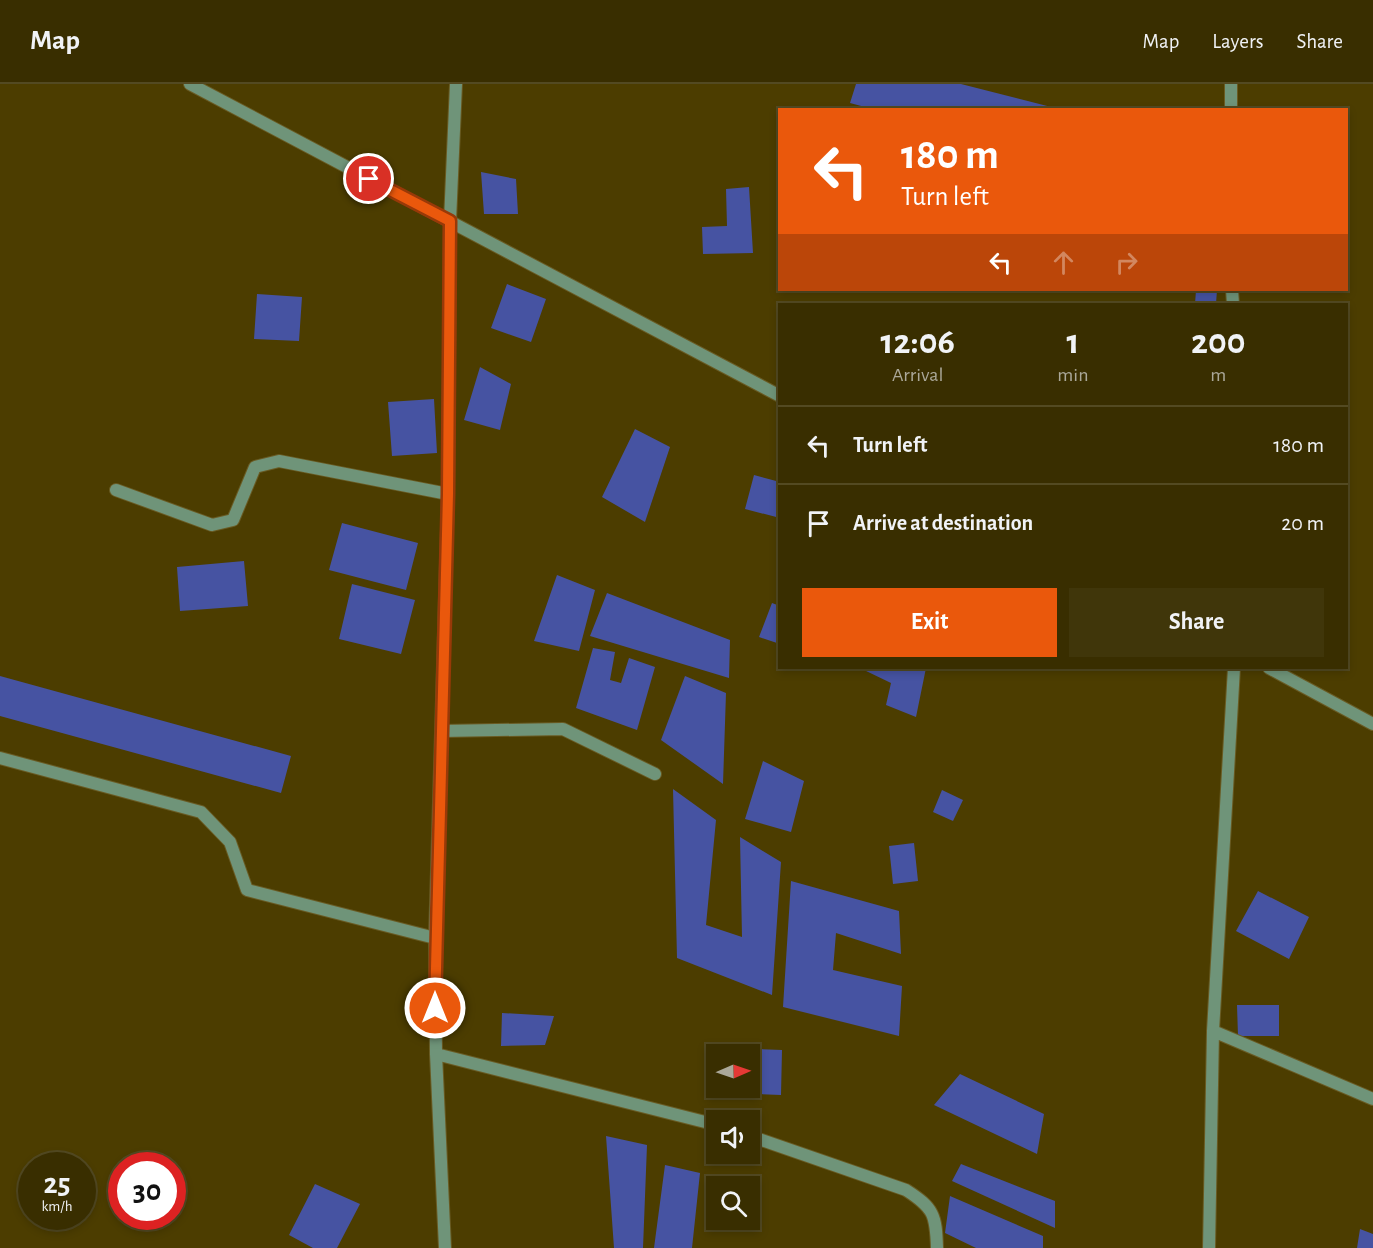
<!DOCTYPE html>
<html lang="en">
<head>
<meta charset="utf-8">
<style>
	body { margin:0; font-family:"Alegreya Sans",sans-serif; background:#40360a; color:#f1f3f6; height:100vh; display:flex; flex-direction:column; font-size:22px; white-space:nowrap }
	* { box-sizing:border-box; margin:0 }
	p { font-size:20px; color:#aba899 }
	.icon { flex:none; width:33px; height:33px; fill:none; stroke:currentColor; stroke-width:2; stroke-linecap:round; stroke-linejoin:round }
	.map { position:relative; flex:1; overflow:hidden }
	.panel { position:absolute; left:778px; top:219px; width:570px; height:366px; display:flex; flex-direction:column; background:#392e00; border-radius:0px; box-shadow:0 3px 9px #0003,0 0 0 2px #534a22 }
	.panel>* { flex:none }
	.top-card { position:absolute; left:778px; top:24px; width:570px; height:183px; border-radius:0px; box-shadow:0 3px 9px #0003,0 0 0 2px #534a22; background:#ea580c; color:#fff; overflow:hidden }
	.needle { width:39px; rotate:88deg }
	.tools { position:absolute; left:706px; top:960px; display:grid; gap:12px }
	.tools a { display:grid; place-items:center; width:54px; height:54px; border-radius:0px; background:#392e00; box-shadow:0 3px 9px #0003,0 0 0 2px #534a22; font-size:30px }
	.speed { position:absolute; left:18px; top:1068px; display:flex; gap:12px; font-size:30px; font-weight:700; text-align:center }
	.speed>* { display:grid; place-content:center; width:78px; height:78px; border-radius:50%; background:#392e00; box-shadow:0 3px 9px #0003,0 0 0 2px #534a22; line-height:1 }
	.speed small { font-size:15px; font-weight:400 }
	.speed .limit { border:9px solid #d22; background:#fff; color:#111 }
	.pin { position:absolute; display:grid; place-items:center; width:51px; height:51px; color:#fff; margin:-26px; border:3px solid #fff; border-radius:50%; box-shadow:0 2px 6px #0007 }
	.me { position:absolute; width:66px; margin:-33px; rotate:0deg; stroke-linejoin:round; filter:drop-shadow(0 0 4px #0008) }
	.turn { display:flex; align-items:center; gap:21px; height:126px; padding:0 24px; font-size:27px }
	.turn .icon { width:78px; height:78px; stroke-width:2.5 }
	.turn b { display:block; font-size:42px; line-height:51px }
	.lanes { display:flex; align-items:center; height:57px; padding:0 24px; background:#0003; justify-content:center; gap:30px; direction:ltr }
	.lanes .off { opacity:.35 }
	.eta { display:flex; justify-content:space-evenly; align-items:center; height:102px; text-align:center }
	.eta b { font-size:36px; font-weight:600; line-height:42px }
	.cta { display:flex; gap:12px; margin-top:auto; padding:12px 24px }
	.cta a { flex:1; height:69px; border-radius:0px; background:#ea580c; color:#fff; font-size:24px; font-weight:600; line-height:69px; text-align:center }
	.cta a+a { background:#40360a; color:#f1f3f6 }
	ul { padding:0; list-style:none }
	li { display:flex; align-items:center; gap:18px; height:78px; padding:0 24px; border-top:2px solid #534a22 }
	li div { flex:1 }
	li b { display:block; font-size:22px }
	li em { font-style:normal }
	header { display:flex; align-items:center; gap:36px; box-sizing:border-box; height:84px; padding:0 30px; background:#392e00; border-bottom:2px solid #534a22 }
	header strong { font-size:28px }
	nav { display:flex; gap:33px; margin-inline-start:auto; font-size:21px }
	.map>svg:first-child { display:block }
	.building { fill:#4653a2 }
	.lines { fill:none; stroke-linecap:round; stroke-linejoin:round }
	.lane-casing { stroke:#695b23; stroke-width:14 }
	.street-casing { stroke:#695b23; stroke-width:14 }
	.lane { stroke:#6f9479; stroke-width:12 }
	.street { stroke:#6f9479; stroke-width:12 }
	.route-casing { stroke:#983908; stroke-width:15 }
	.route { stroke:#ea580c; stroke-width:10 }
</style>
</head>
<body>
<header>
<strong>Map</strong>
<nav><a>Map</a><a>Layers</a><a>Share</a></nav>
</header>
<div class="map">
<svg width="1373" height="1164" viewBox="0 0 1373 1164">
	<rect width="100%" height="100%" fill="#4c3d00"/>
	<!-- building -->
	<path class="building" d="M 856,0 L 961,0 L 1059,25 L 876,26 L 850,19 Z
		M 481,88 L 516,95 L 518,130 L 484,130 Z
		M 749,103 L 753,169 L 703,170 L 702,143 L 727,142 L 726,105 Z
		M 507,200 L 546,215 L 531,258 L 491,244 Z
		M 1196,206 L 1217,206 L 1216,220 L 1195,220 Z
		M 257,210 L 302,213 L 299,257 L 254,255 Z
		M 480,283 L 511,300 L 500,346 L 464,336 Z
		M 434,315 L 437,369 L 392,372 L 388,318 Z
		M 635,345 L 670,363 L 645,438 L 602,413 Z
		M 754,391 L 780,398 L 780,434 L 745,425 Z
		M 342,439 L 418,459 L 406,506 L 329,486 Z
		M 244,477 L 248,522 L 180,527 L 177,483 Z
		M 557,491 L 595,506 L 579,567 L 534,557 Z
		M 352,500 L 415,516 L 401,570 L 339,555 Z
		M 607,509 L 730,556 L 729,594 L 590,552 Z
		M 772,519 L 780,522 L 780,560 L 759,553 Z
		M 593,564 L 615,568 L 610,596 L 621,599 L 629,574 L 655,583 L 637,646 L 576,624 Z
		M 866,584 L 926,584 L 916,633 L 886,621 L 891,599 L 864,586 Z
		M 0,592 L 291,672 L 281,709 L 0,632 Z
		M 685,592 L 726,609 L 723,700 L 661,656 Z
		M 763,677 L 804,697 L 791,748 L 745,735 Z
		M 673,705 L 716,736 L 706,841 L 742,853 L 740,753 L 781,778 L 772,911 L 677,874 Z
		M 942,706 L 963,716 L 953,737 L 933,728 Z
		M 914,759 L 918,797 L 893,800 L 889,762 Z
		M 791,797 L 899,827 L 901,870 L 836,849 L 833,886 L 902,902 L 899,952 L 783,923 Z
		M 1258,807 L 1309,833 L 1289,875 L 1236,847 Z
		M 1237,921 L 1279,921 L 1279,952 L 1238,952 Z
		M 502,929 L 554,932 L 545,961 L 501,962 Z
		M 736,964 L 782,966 L 781,1011 L 735,1009 L 735,1004 L 750,1004 L 750,970 L 736,970 Z
		M 960,990 L 1044,1030 L 1037,1070 L 934,1021 Z
		M 606,1052 L 647,1061 L 643,1164 L 614,1164 Z
		M 961,1080 L 1055,1117 L 1055,1144 L 952,1097 Z
		M 665,1081 L 700,1089 L 692,1164 L 654,1164 Z
		M 315,1100 L 360,1120 L 337,1164 L 313,1164 L 289,1151 Z
		M 950,1112 L 1043,1152 L 1043,1164 L 976,1164 L 945,1149 Z
		M 1360,1145 L 1373,1150 L 1373,1164 L 1357,1164 Z"/>
	<g class="lines">
		<defs>
			<path id="lane" d="M 0,674 L 201,728 L 230,758 L 247,806 L 435,854"/>
			<path id="street" d="M 190,0 L 780,312
				M 1231,0 L 1231,26
				M 1232,206 L 1233,220
				M 116,406 L 212,441 L 233,436 L 255,383 L 279,377 L 448,410
				M 1269,584 L 1373,640
				M 441,647 L 563,645 L 655,690
				M 1213,947 L 1373,1015
				M 436,970 L 717,1041
				M 750,1052 L 906,1106 C 934,1124 936,1131 937,1164
				M 445,1164 L 436,970 L 435,854 L 448,410 L 450,137 L 456,0
				M 1209,1164 L 1213,947 L 1234,584"/>
		</defs>
		<!-- lane casing -->
		<use href="#lane" class="lane-casing"/>
		<!-- street casing -->
		<use href="#street" class="street-casing"/>
		<!-- lane -->
		<use href="#lane" class="lane"/>
		<!-- street -->
		<use href="#street" class="street"/>
	</g>
	<g class="lines">
		<defs>
			<path id="route" d="M 369,95 L 450,137 L 448,410 L 435,924"/>
		</defs>
		<!-- route casing -->
		<use href="#route" class="route-casing"/>
		<!-- route -->
		<use href="#route" class="route"/>
	</g>
</svg>
<div class="tools">
<a><svg class="needle" viewBox="-14 -14 28 28"><path d="M0-13l5 13h-10z" fill="#e53935"/><path d="M0 13l5-13h-10z" fill="#aba899"/></svg></a>
<a><svg class="icon" aria-label="sound" viewBox="0 0 24 24"><path d="M4 9h4l5-4v14l-5-4H4zM17 9q2 3 0 6"/></svg></a>
<a><svg class="icon" aria-label="search" viewBox="0 0 24 24"><circle cx="10" cy="10" r="6"/><path d="M15 15l6 6"/></svg></a>
</div>
<div class="speed"><div>25<small>km/h</small></div><div class="limit">30</div></div>
<div class="pin" style="left:369px;top:95px;background:#d93025"><svg class="icon" aria-label="arrive" viewBox="0 0 24 24"><path d="M6 21V4h12l-3 4 3 4H6"/></svg></div>
<svg class="me" style="left:435px;top:924px" viewBox="-20 -20 40 40"><circle r="17" fill="#ea580c" stroke="#fff" stroke-width="3"/><path d="M0-11L8 9 0 5-8 9z" fill="#fff"/></svg>
<div class="top-card">
<div class="turn"><svg class="icon" aria-label="left" viewBox="0 0 24 24"><path d="M17 20v-9H6M10 6l-5 5 5 5"/></svg><div><b>180 m</b>Turn left</div></div>
<div class="lanes"><svg class="icon" aria-label="left" viewBox="0 0 24 24"><path d="M17 20v-9H6M10 6l-5 5 5 5"/></svg><svg class="icon off" aria-label="ahead" viewBox="0 0 24 24"><path d="M12 20V5M6 11l6-6 6 6"/></svg><svg class="icon off" aria-label="right" viewBox="0 0 24 24"><path d="M7 20v-9h11M14 6l5 5-5 5"/></svg></div>
</div>
<section class="panel">
<div class="eta">
<div><b>12:06</b><p>Arrival</p></div>
<div><b>1</b><p>min</p></div>
<div><b>200</b><p>m</p></div>
</div>
<ul>
<li><svg class="icon" aria-label="left" viewBox="0 0 24 24"><path d="M17 20v-9H6M10 6l-5 5 5 5"/></svg><div><b>Turn left</b></div><em>180 m</em></li>
<li><svg class="icon" aria-label="arrive" viewBox="0 0 24 24"><path d="M6 21V4h12l-3 4 3 4H6"/></svg><div><b>Arrive at destination</b></div><em>20 m</em></li>
</ul>
<div class="cta"><a>Exit</a><a>Share</a></div>
</section>
</div>
</body>
</html>
